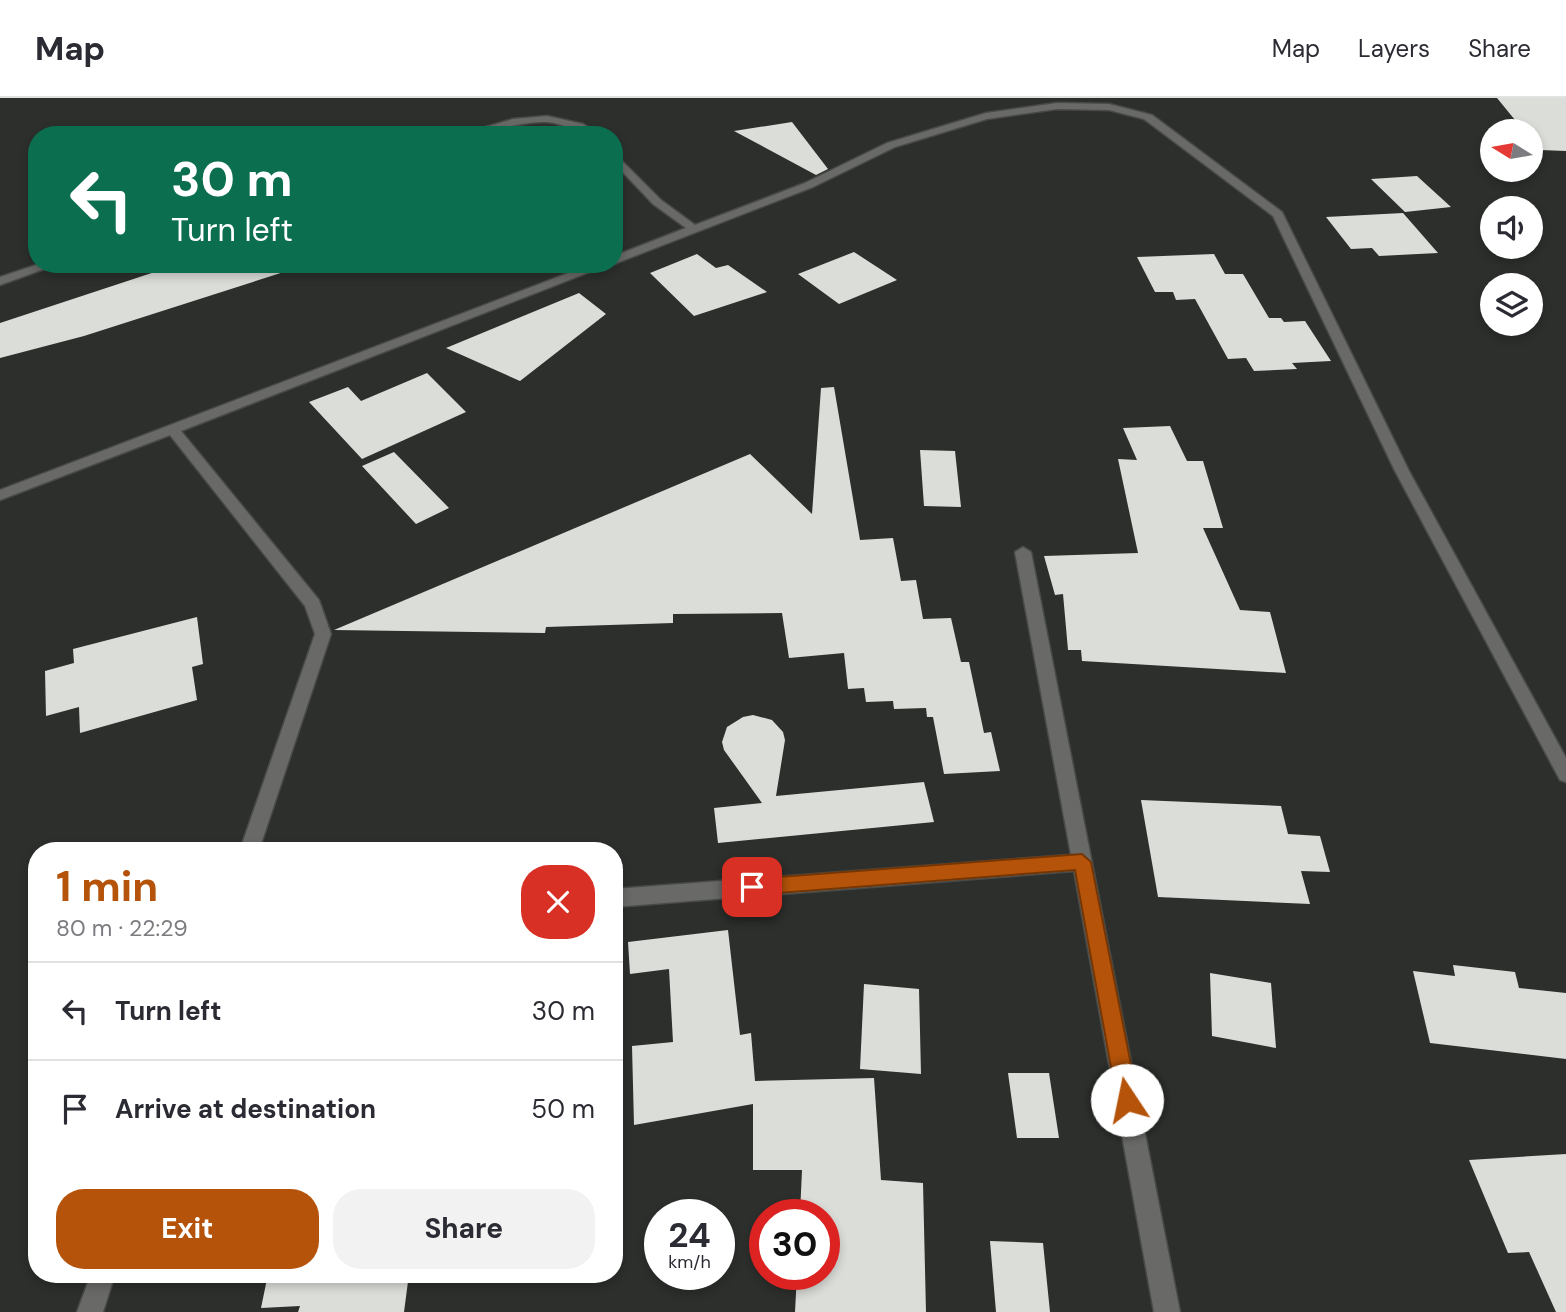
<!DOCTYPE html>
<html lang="en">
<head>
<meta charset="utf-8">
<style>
	body { margin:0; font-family:"DM Sans",sans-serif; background:#f2f2f3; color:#2b2b33; height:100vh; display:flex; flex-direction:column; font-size:26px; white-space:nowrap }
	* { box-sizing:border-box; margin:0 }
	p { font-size:23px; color:#7c7c81 }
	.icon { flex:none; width:38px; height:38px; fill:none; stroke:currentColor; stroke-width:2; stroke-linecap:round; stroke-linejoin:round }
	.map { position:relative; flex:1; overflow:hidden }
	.side { position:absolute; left:28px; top:744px; width:595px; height:441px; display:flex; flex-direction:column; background:#fff; border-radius:28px; box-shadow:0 4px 10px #0003 }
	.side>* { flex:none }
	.hud { position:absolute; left:28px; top:28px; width:595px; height:147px; border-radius:28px; box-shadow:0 4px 10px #0003; background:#0b6e4f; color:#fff; overflow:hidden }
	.needle { width:46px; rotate:281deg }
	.tools { position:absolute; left:1480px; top:21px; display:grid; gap:14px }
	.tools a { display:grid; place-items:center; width:63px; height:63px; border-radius:50%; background:#fff; box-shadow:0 4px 10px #0003; font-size:35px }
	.speed { position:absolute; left:644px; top:1101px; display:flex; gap:14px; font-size:35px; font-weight:700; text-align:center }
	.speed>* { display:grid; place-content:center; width:91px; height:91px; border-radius:50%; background:#fff; box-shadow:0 4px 10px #0003; line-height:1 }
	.speed small { font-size:18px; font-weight:400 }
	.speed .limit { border:10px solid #d22; background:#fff; color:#111 }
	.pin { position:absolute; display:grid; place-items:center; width:60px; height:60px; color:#fff; margin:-30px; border-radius:14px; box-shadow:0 4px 10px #0006 }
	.me { position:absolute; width:77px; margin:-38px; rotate:349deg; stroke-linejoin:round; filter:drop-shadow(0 0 5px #0008) }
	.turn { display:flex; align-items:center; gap:24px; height:147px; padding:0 28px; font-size:32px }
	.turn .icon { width:91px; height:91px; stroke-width:2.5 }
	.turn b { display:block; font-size:49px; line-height:60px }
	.round { display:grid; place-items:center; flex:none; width:74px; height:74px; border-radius:28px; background:#f2f2f3 }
	.summary { display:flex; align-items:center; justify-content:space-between; height:119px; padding:0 28px }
	h1 { font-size:42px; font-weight:700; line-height:52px; color:#b45309 }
	.action { display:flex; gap:14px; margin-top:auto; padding:14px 28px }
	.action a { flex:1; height:80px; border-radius:28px; background:#b45309; color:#fff; font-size:28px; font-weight:700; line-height:80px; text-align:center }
	.action a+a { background:#f2f2f3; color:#2b2b33 }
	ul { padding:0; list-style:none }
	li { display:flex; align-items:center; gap:21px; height:98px; padding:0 28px; border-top:2px solid #e1e1e2 }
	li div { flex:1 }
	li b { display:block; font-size:26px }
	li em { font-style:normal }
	header { display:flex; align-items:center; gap:42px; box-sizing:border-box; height:98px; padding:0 35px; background:#fff; border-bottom:2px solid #e1e1e2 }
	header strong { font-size:33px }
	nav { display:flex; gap:38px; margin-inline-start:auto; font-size:24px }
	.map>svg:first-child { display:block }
	.building { fill:#dbddd9 }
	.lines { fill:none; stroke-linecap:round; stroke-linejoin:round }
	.minor-casing { stroke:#474a46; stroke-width:3 }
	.minor { fill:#696a68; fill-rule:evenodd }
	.route { fill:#b45309; stroke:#753606; stroke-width:2 }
</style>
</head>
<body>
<header>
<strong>Map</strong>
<nav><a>Map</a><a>Layers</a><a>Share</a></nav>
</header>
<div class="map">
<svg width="1566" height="1214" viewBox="0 0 1566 1214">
	<rect width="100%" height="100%" fill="#2c2f2b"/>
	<!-- building -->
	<path class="building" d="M 1497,0 L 1566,0 L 1566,53 L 1540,52 L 1531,42 L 1531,33 L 1524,33 Z
		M 792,24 L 828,71 L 816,77 L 734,33 Z
		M 1417,78 L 1451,109 L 1405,114 L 1371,81 Z
		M 1403,115 L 1438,155 L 1379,158 L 1372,150 L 1351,151 L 1326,119 Z
		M 854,154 L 897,182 L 839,206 L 798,176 Z
		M 697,156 L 716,170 L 728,167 L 767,194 L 694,218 L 650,175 Z
		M 1214,156 L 1225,176 L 1243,176 L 1269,220 L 1281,220 L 1284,224 L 1305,223 L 1331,263 L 1292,265 L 1297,271 L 1254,273 L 1246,260 L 1228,261 L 1195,201 L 1176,202 L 1173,194 L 1155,194 L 1137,159 Z
		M 179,166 L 286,166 L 287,173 L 84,238 L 0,260 L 0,225 Z
		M 579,195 L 606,216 L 520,283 L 446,250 Z
		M 427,275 L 466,314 L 362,361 L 309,304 L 348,289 L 361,303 Z
		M 834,289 L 860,442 L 893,440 L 901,483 L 916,482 L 923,521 L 951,520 L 961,564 L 969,564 L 984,635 L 991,634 L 1000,673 L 944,676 L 933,619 L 927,619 L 926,610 L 894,611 L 893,603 L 866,604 L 864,590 L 848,591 L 844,555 L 789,560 L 782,515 L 673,516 L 673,525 L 546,529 L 545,535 L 334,532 L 750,356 L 812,416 L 821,290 Z
		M 1170,328 L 1187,363 L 1203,363 L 1223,430 L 1203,430 L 1240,512 L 1270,514 L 1286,575 L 1082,563 L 1081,552 L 1068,552 L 1063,496 L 1055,497 L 1044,458 L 1138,455 L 1118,361 L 1137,362 L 1123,330 Z
		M 920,352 L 955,353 L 961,409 L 924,408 Z
		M 394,354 L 449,410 L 416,426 L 362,368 Z
		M 197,519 L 203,566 L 192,569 L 197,602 L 80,635 L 79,609 L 46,618 L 45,573 L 74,565 L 73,551 Z
		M 753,617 L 772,622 L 783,634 L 785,642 L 776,698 L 924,684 L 934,724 L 718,745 L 714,710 L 762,705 L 724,652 L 722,644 L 727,629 L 743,619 Z
		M 1141,702 L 1281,708 L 1288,736 L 1320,738 L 1330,774 L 1301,773 L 1310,806 L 1158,799 Z
		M 728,832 L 740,937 L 751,935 L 755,983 L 874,980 L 881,1082 L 923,1085 L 926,1214 L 795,1214 L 797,1176 L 824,1176 L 824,1116 L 800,1116 L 802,1072 L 753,1072 L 753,1006 L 634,1027 L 632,948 L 673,944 L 669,871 L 630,876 L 628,844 Z
		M 1453,867 L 1515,874 L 1519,890 L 1566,895 L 1566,961 L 1430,945 L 1413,873 L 1455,878 Z
		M 1210,875 L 1271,885 L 1276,950 L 1212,938 Z
		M 864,886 L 919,891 L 921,976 L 860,971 Z
		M 1008,975 L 1049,975 L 1059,1040 L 1017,1040 Z
		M 1566,1056 L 1566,1214 L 1556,1214 L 1529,1154 L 1508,1155 L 1469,1062 Z
		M 990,1143 L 1043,1145 L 1050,1214 L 996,1214 Z
		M 268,1176 L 409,1176 L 404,1214 L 298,1214 L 300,1208 L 261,1210 Z"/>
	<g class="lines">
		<defs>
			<path id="minor" d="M 1057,5 L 1109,6 L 1152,17 L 1282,114 L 1409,373 L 1566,660 L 1566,684 L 1560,682 L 1395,373 L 1273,118 L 1144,21 L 1109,12 L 1057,11 L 987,21 L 895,49 L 813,89 L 614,166 L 614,158 L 686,130 L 653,106 L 614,65 L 614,55 L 661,102 L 695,127 L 805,85 L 887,45 L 986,15 Z
				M 547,18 L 583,26 L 599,37 C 580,37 565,25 546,24 C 516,23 489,37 459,37 L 513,21 Z
				M 39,166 L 58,166 L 0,187 L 0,179 Z
				M 592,166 L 610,166 L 181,333 L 319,502 L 331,536 L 259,752 L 240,752 L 315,536 L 305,508 L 170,337 L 0,402 L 0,392 Z
				M 1023,449 L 1031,454 L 1180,1214 L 1154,1214 L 1074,773 L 614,809 L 614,791 L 1071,757 L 1015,454 Z
				M 91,1176 L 115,1176 L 103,1214 L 77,1214 Z"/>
		</defs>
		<!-- minor casing -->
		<use href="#minor" class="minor-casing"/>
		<!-- minor -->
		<use href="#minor" class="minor"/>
	</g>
	<!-- route -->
	<path class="route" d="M 1082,756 L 1091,764 L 1138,1002 L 1135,1009 L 1127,1012 L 1120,1009 L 1117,1002 L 1075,772 L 752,797 L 743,789 L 752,781 Z"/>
</svg>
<div class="tools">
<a><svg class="needle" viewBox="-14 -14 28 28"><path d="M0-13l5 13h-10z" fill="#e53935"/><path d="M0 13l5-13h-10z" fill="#7c7c81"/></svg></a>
<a><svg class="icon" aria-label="sound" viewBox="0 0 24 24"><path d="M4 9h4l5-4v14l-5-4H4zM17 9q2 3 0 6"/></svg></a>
<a><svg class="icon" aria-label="layers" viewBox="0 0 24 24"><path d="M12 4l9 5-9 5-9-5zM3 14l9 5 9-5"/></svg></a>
</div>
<div class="speed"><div>24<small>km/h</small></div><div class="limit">30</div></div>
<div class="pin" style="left:752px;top:789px;background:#d93025"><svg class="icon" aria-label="arrive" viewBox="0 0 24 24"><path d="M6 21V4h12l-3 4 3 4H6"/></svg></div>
<svg class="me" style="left:1127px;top:1002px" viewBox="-20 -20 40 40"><circle r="19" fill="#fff"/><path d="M0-13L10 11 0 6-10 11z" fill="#b45309"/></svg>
<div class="hud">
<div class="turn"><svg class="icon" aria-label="left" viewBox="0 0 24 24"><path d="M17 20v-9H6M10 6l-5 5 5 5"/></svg><div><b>30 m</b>Turn left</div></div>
</div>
<section class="side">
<div class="summary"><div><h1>1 min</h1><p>80 m · 22:29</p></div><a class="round" style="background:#d93025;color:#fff"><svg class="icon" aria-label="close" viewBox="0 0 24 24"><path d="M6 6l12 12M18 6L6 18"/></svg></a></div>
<ul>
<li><svg class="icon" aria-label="left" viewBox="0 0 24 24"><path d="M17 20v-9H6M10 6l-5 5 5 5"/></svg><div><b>Turn left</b></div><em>30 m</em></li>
<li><svg class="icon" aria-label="arrive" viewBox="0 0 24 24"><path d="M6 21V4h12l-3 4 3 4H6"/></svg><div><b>Arrive at destination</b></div><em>50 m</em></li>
</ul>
<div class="action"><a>Exit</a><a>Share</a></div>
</section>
</div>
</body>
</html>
